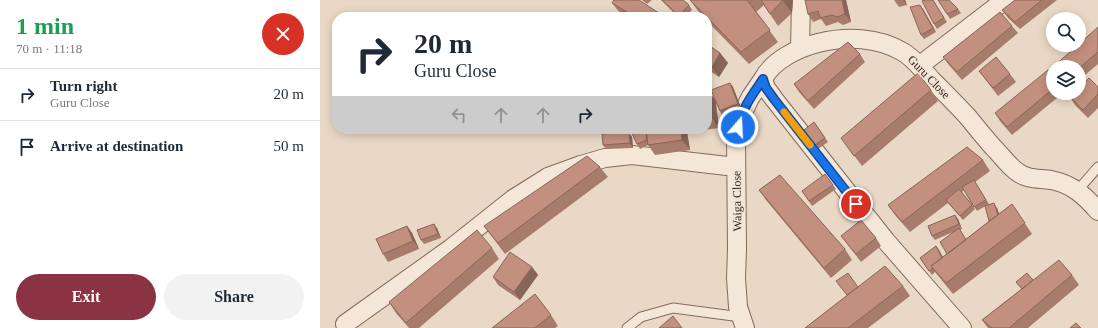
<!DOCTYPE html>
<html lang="en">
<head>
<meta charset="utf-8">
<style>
	body { margin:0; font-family:"Times New Roman",serif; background:#f2f2f3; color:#1f2937; height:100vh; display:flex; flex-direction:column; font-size:15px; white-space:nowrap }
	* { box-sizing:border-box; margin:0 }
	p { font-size:13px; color:#747a83 }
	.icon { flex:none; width:22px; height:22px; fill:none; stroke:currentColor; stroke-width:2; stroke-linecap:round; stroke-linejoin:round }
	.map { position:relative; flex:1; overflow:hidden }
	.sheet { display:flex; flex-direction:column; background:#fff; width:320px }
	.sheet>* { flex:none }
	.guide { position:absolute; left:12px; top:12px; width:380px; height:122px; border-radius:16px; box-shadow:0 2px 10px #0003; background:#fff; color:#1f2937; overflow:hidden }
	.fabs { position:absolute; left:726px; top:12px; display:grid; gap:8px }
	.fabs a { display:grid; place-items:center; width:40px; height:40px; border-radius:50%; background:#fff; box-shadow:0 2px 10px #0003; font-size:20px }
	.pin { position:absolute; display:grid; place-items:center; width:34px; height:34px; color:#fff; margin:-17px; border:2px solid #fff; border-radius:50%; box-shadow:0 1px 4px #0007 }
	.me { position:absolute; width:44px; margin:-22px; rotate:19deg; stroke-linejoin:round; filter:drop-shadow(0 0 3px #0008) }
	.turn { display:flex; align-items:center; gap:14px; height:84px; padding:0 16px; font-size:18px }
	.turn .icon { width:52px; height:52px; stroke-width:2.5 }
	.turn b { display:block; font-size:28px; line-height:34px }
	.lanes { display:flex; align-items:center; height:38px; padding:0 16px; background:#0003; justify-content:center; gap:20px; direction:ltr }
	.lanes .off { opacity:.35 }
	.round { display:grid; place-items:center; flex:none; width:42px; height:42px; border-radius:21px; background:#f2f2f3 }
	.headline { display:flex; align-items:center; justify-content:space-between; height:68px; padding:0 16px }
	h1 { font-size:24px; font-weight:700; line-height:30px; color:#1e9e55 }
	.primary-button { display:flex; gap:8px; margin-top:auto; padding:8px 16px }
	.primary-button a { flex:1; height:46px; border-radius:24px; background:#8a3443; color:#fff; font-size:16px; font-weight:700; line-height:46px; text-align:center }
	.primary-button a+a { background:#f2f2f3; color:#1f2937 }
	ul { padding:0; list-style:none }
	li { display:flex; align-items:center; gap:12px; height:52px; padding:0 16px; border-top:1px solid #e0e1e3 }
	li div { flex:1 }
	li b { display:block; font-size:15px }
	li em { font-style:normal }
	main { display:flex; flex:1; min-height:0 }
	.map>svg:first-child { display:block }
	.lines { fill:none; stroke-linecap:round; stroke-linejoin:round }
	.service-casing { stroke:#826b5d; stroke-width:11 }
	.minor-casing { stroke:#826b5d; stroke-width:20 }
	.service { stroke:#f5e7d7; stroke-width:9 }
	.minor { stroke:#f5e7d7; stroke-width:18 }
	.wall { fill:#a87c6d }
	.shaded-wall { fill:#886559 }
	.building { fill:#c3907f; stroke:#886559 }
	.route-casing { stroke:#114b97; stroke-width:10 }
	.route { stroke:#1a73e8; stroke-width:7 }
	.slow { stroke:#f59e0b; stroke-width:7 }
	.labels { text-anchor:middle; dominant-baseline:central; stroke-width:3.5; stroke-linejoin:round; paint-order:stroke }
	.street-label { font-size:12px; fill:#34261f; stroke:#f1e4d4 }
</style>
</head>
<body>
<main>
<section class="sheet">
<div class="headline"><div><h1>1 min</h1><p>70 m · 11:18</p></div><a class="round" style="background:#d93025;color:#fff"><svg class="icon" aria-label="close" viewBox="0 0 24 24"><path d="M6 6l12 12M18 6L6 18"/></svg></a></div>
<ul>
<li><svg class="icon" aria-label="right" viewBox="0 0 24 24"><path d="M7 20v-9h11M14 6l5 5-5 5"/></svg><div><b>Turn right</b><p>Guru Close</p></div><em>20 m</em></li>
<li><svg class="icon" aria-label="arrive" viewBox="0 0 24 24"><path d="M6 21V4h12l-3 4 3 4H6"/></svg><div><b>Arrive at destination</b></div><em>50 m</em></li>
</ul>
<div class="primary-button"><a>Exit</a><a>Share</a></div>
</section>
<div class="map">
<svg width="778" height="328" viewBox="0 0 778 328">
	<rect width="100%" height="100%" fill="#e9d8c5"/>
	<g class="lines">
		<defs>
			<path id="service" d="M 758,190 L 778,167
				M 307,328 L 321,317 L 353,308 L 421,317"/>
			<path id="minor" d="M 480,49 L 481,0
				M 599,66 L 685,0
				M 25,324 L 130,249 L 193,199 L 228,177 L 261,165 L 285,158 L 312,155 L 416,167
				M 425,328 L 418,307 L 416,278 L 417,249 L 416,136 L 421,117 L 430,98 L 443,79
				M 642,328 L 566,241 L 454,99 L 446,88 L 443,79 C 453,60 478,48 498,43 C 526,36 558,37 583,52 C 594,58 603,71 612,80 C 624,92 636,104 648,117 C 656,127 664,137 673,147 C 681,155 688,165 696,171 C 707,180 718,178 731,180 C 752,184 764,195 778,211"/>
		</defs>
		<!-- service casing -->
		<use href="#service" class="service-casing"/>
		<!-- minor casing -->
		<use href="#minor" class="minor-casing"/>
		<!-- service -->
		<use href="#service" class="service"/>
		<!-- minor -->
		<use href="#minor" class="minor"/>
	</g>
	<!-- wall -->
	<path class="wall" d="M 322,0 L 332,0 L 327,4 Z
		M 341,0 L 363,0 L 369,5 L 372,10 L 365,17 L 358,17 Z
		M 370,0 L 473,0 L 472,13 L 458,26 L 444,5 L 436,12 L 458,42 L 429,64 L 387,21 L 387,17 L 383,17 L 378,11 Z
		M 526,0 L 531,22 L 523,25 L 518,22 L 506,26 L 501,19 L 493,22 L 488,14 Z
		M 574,0 L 585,0 L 587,5 L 579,7 Z
		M 613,0 L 627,22 L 617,29 L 614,24 Z
		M 618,0 L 638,9 L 641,13 L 630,19 Z
		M 695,0 L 737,0 L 700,29 L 688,18 L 682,10 Z
		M 292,3 L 345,17 L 306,17 L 300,13 Z
		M 603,9 L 616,32 L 604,39 L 601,35 Z
		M 692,26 L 698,33 L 642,80 L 629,65 L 623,57 Z
		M 778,27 L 778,64 L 759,80 L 759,67 Z
		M 387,44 L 400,53 L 408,63 L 399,77 L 387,69 Z
		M 540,54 L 545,62 L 494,109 L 479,92 L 474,84 Z
		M 659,71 L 690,74 L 696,82 L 678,96 Z
		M 733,76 L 733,93 L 743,93 L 692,135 L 680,121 L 675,113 Z
		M 410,83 L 413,87 L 421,108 L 402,115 L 400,111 L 396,101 L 399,128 L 367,132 L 370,150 L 335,155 L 328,145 L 320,149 L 317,144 L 326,129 L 387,129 L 387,90 L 388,90 L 395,100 Z
		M 778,87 L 778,108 L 768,118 L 755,105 L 750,97 Z
		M 611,90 L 618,101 L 542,166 L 521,138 Z
		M 494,122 L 508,142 L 498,149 L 484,130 Z
		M 312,137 L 313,148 L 286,149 L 283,145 Z
		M 663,160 L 670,171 L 655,182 L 669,204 L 657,211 L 644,190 L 642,192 L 655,209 L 643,220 L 628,203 L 590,232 L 575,215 L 568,205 Z
		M 280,167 L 288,177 L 185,254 L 164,226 Z
		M 513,185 L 516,189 L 492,206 L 482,191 Z
		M 439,190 L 525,249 L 532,260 L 511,278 L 446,200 Z
		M 692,204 L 712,234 L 633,294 L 615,272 L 612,275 L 600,258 L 616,246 L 619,250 L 623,257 L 627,254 L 633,232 L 615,240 L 612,236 L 638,219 L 642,229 L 640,230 L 646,239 L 669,221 L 677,208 L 679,214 Z
		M 87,226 L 92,233 L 99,249 L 68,262 L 63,254 Z
		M 117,228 L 121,238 L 104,244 L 101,240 Z
		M 521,236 L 556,238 L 561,246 L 541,262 Z
		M 172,248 L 179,259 L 99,328 L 89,328 L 76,313 L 69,302 Z
		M 212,267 L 218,275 L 200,300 L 178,285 L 173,277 Z
		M 752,275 L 759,285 L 708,328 L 668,328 L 662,320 L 702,289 L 696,282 L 713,280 Z
		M 583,286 L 590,296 L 548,328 L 485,328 L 538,287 Z
		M 231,315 L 238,326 L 235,328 L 172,328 Z"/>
	<!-- shaded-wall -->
	<path class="shaded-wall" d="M 463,0 L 473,0 L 472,13 L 463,1 Z
		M 522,0 L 526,0 L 531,22 L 525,14 Z
		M 583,0 L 585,0 L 587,5 Z
		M 600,5 L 603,9 L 616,32 L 613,28 Z
		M 400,53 L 408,63 L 399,77 L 392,67 Z
		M 410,83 L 413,87 L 421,108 L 418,104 Z
		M 388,90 L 395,100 L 399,128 L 392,118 Z
		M 361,129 L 365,129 L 367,132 L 370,150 L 362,140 Z
		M 309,132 L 312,137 L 313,148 L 310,143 Z
		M 674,203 L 677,208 L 682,222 L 679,218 Z
		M 635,215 L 638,219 L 642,229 L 639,224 Z
		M 114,224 L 117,228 L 121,238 L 118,234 Z
		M 87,226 L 92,233 L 99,249 L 93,241 Z
		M 616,246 L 619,250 L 625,263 L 622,259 Z
		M 212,267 L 218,275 L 200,300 L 194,292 Z"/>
	<!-- building -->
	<path class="building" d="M 294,0 L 319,0 L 345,17 L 315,17 L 292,3 Z
		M 342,0 L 363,0 L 369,5 L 359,16 Z
		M 370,0 L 427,0 L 450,30 L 421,52 Z
		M 441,0 L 463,0 L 450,14 Z
		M 485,0 L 522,0 L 525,14 L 517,17 L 512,15 L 500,18 L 498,11 L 488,14 Z
		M 605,0 L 613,0 L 624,18 L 614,24 L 602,1 Z
		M 618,0 L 629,0 L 638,9 L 627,14 Z
		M 695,0 L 722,0 L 695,22 L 682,10 Z
		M 600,5 L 613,28 L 601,35 L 590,7 Z
		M 680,12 L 692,26 L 637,72 L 623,57 Z
		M 778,27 L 778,52 L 759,68 L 759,67 L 733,67 L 758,45 L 759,45 L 759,44 Z
		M 528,42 L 540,54 L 488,101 L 474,84 Z
		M 387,44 L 400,53 L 392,67 L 387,64 Z
		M 676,57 L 690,74 L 673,88 L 659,71 Z
		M 728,70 L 733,76 L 733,89 L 687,127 L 675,113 Z
		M 598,73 L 611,90 L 534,156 L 521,138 Z
		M 769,78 L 778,87 L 778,94 L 763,110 L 750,97 L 754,93 L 759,93 L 759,88 Z
		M 410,83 L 418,104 L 400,111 L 391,90 Z
		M 387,90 L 388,90 L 392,118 L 387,118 Z
		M 494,122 L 505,138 L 495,145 L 484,130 Z
		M 310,129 L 325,129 L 326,132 L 327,140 L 317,144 Z
		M 326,129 L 361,129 L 362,140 L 328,145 Z
		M 309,132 L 310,143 L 283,145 L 282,134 Z
		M 647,147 L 663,160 L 582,222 L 568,205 Z
		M 267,156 L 280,167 L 178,243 L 164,226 Z
		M 505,174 L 513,185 L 489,201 L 482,191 Z
		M 460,175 L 525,249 L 504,268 L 439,190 Z
		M 654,180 L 666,200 L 654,207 L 642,187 Z
		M 639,189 L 652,205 L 640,216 L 626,200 Z
		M 674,203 L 678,215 L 669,221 L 665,206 Z
		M 692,204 L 705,223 L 626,283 L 611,266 Z
		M 635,215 L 639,224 L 612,236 L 608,226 Z
		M 541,220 L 556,238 L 536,254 L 521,236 Z
		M 114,224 L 118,234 L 101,240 L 97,230 Z
		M 87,226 L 93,241 L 63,254 L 56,239 Z
		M 639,228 L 646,240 L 627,254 L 620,242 Z
		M 157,230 L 172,248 L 86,323 L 69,302 Z
		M 616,246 L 622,258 L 611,266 L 613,268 L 609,271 L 600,258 Z
		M 190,252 L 212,267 L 194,292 L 173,277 Z
		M 739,260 L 752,275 L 689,328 L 672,328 L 662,320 Z
		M 565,266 L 583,286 L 528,328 L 485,328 Z
		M 528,273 L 538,287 L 527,295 L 516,281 Z
		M 707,273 L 713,280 L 702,289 L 696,282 Z
		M 215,294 L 231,315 L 215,328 L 172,328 Z
		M 353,316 L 362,328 L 339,328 Z
		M 756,323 L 761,328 L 750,328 Z"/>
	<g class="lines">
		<defs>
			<path id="route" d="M 418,127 C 422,108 433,94 443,79 L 446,88 L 454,99 L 536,204"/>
		</defs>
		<!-- route casing -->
		<use href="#route" class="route-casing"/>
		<!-- route -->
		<use href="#route" class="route"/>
		<!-- slow -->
		<path class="slow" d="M 464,112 L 490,145"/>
	</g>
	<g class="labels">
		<!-- street labels -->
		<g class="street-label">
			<text transform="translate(609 77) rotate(46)">Guru Close</text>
			<text transform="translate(417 201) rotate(-91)">Waiga Close</text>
		</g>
	</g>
</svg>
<div class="fabs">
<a><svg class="icon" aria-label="search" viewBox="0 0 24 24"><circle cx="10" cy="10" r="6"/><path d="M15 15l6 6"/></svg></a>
<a><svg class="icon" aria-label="layers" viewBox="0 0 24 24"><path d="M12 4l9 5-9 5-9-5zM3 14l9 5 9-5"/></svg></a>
</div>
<div class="pin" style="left:536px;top:204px;background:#d93025"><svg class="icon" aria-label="arrive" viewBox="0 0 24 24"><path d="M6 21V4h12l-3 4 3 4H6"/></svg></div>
<svg class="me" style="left:418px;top:127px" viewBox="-20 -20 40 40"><circle r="17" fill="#1a73e8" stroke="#fff" stroke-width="3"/><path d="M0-11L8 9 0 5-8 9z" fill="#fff"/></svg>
<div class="guide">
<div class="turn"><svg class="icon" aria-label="right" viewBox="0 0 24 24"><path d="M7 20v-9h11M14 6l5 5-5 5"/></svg><div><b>20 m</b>Guru Close</div></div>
<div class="lanes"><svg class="icon off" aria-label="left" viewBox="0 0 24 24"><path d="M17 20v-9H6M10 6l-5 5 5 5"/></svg><svg class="icon off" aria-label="ahead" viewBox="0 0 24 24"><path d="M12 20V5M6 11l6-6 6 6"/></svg><svg class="icon off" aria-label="ahead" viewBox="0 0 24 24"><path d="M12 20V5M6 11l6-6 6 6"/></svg><svg class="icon" aria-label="right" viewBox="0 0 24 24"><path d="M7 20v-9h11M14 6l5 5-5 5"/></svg></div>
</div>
</div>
</main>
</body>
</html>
